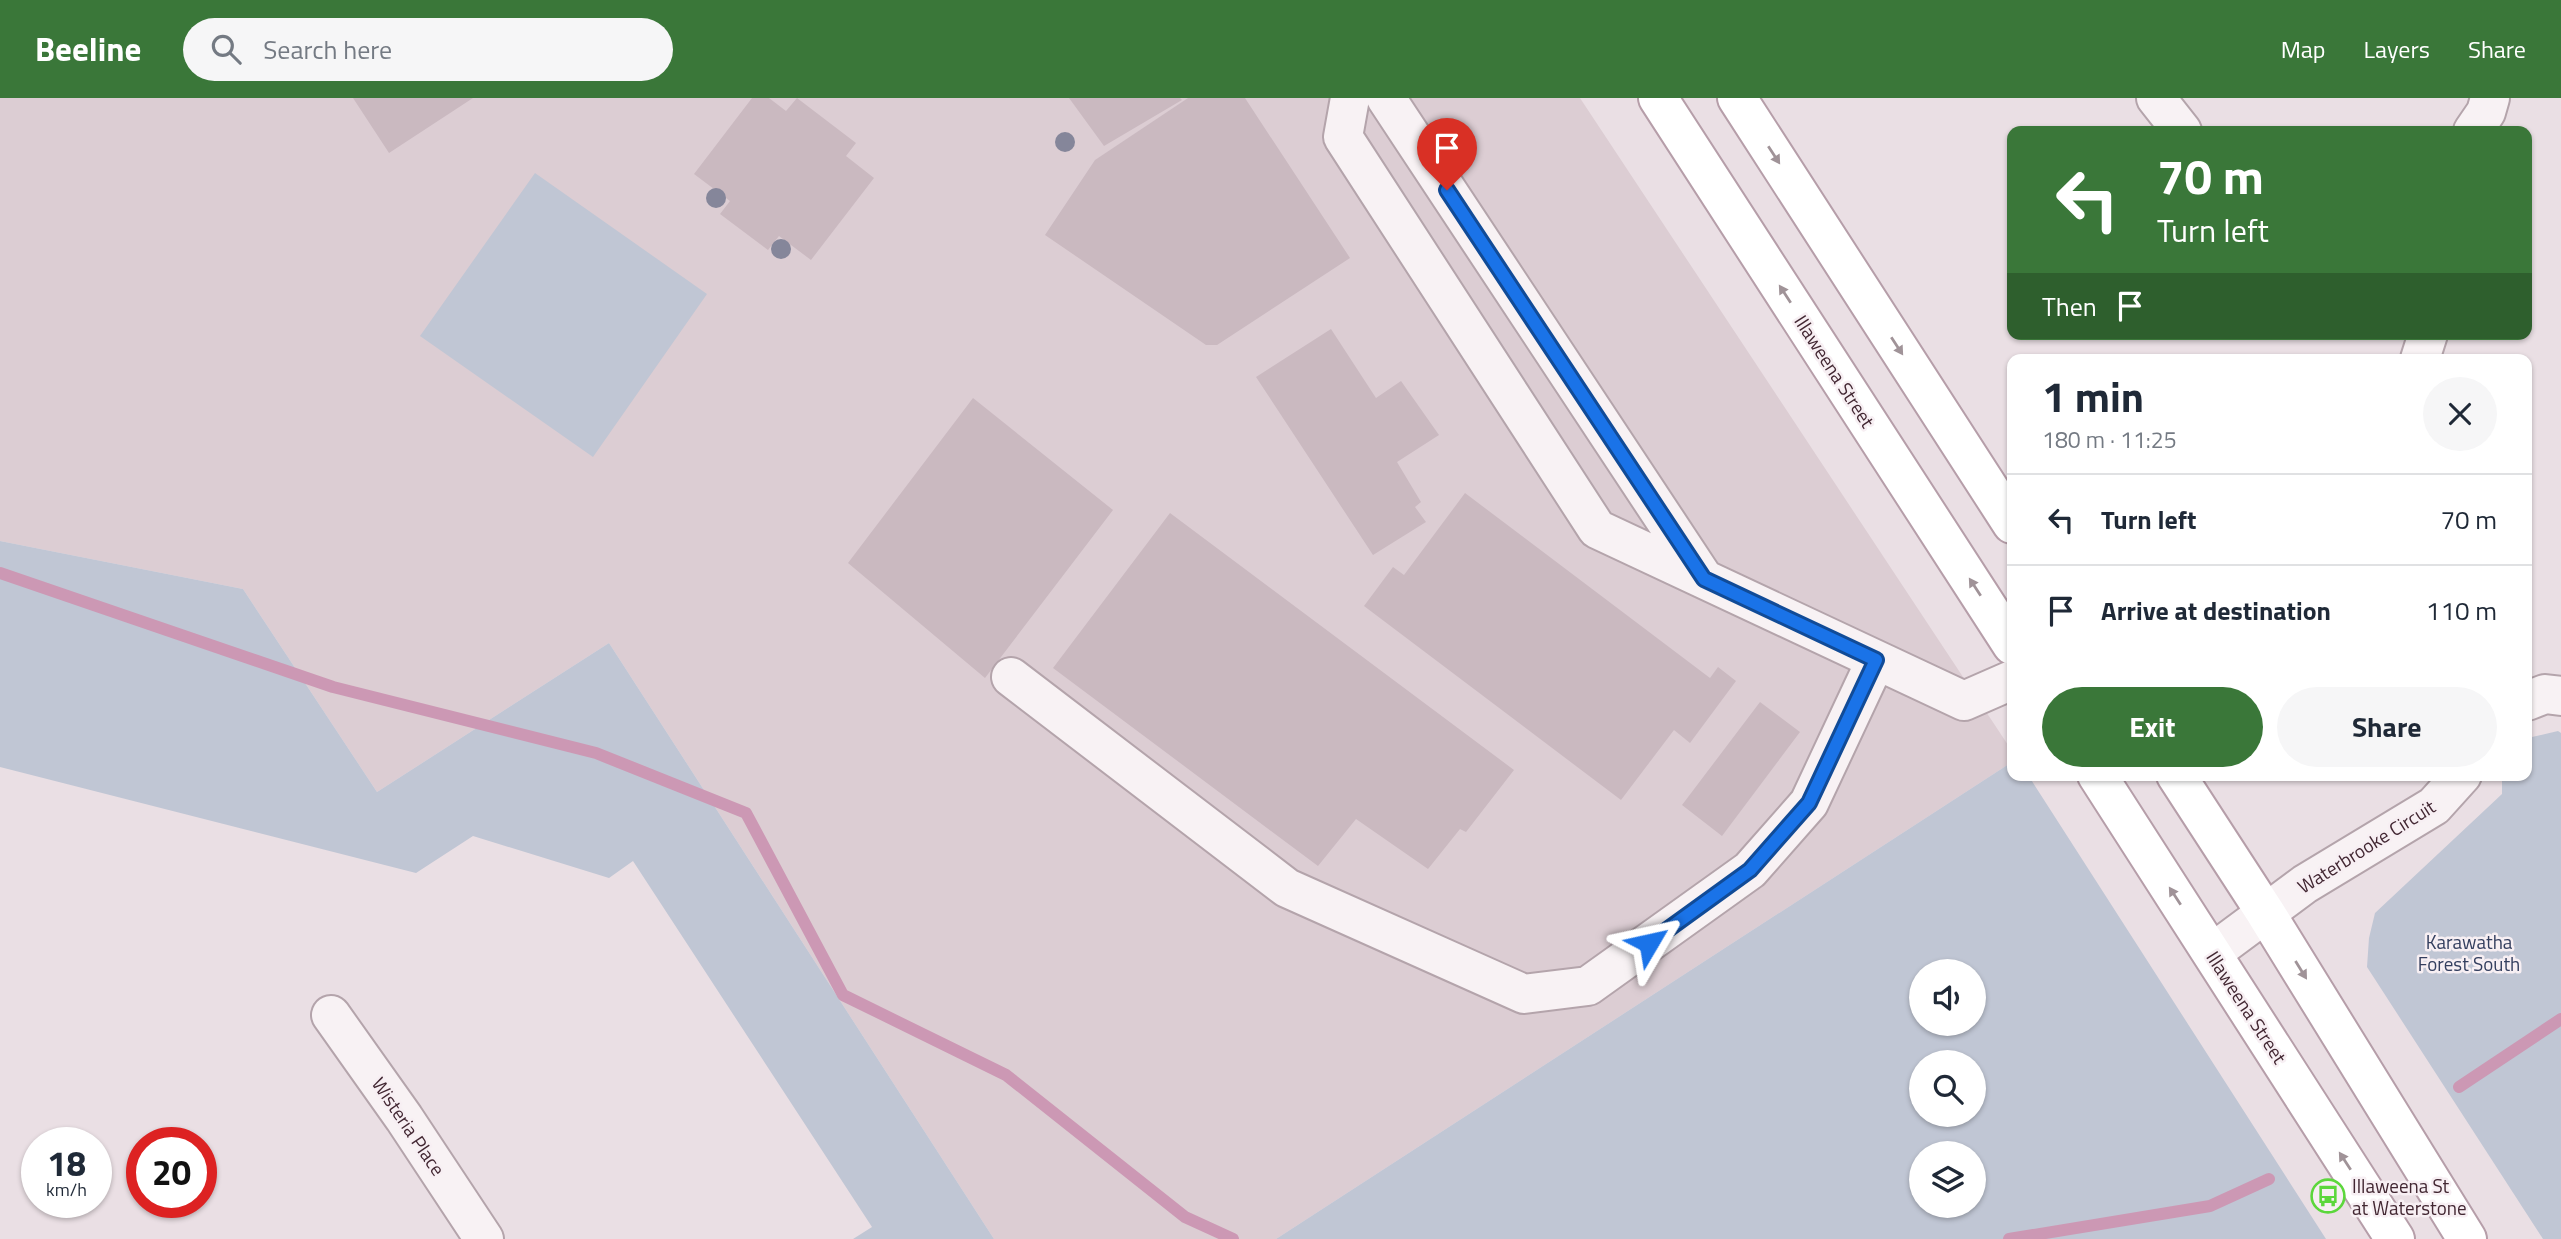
<!DOCTYPE html>
<html lang="en">
<head>
<meta charset="utf-8">
<style>
	body { margin:0; font-family:"Titillium Web",sans-serif; background:#f6f6f7; color:#1f2937; height:100vh; display:flex; flex-direction:column; font-size:26px; white-space:nowrap }
	* { box-sizing:border-box; margin:0 }
	p { font-size:23px; color:#747a83 }
	.icon { flex:none; width:38px; height:38px; fill:none; stroke:currentColor; stroke-width:2; stroke-linecap:round; stroke-linejoin:round }
	.map { position:relative; flex:1; overflow:hidden }
	.side { position:absolute; left:2007px; top:256px; width:525px; height:427px; display:flex; flex-direction:column; background:#fff; border-radius:14px; box-shadow:0 2px 5px #0004 }
	.side>* { flex:none }
	.hud { position:absolute; left:2007px; top:28px; width:525px; height:214px; border-radius:14px; box-shadow:0 2px 5px #0004; background:#3a7739; color:#fff; overflow:hidden }
	.buttons { position:absolute; left:1909px; top:861px; display:grid; gap:14px }
	.buttons a { display:grid; place-items:center; width:77px; height:77px; border-radius:50%; background:#fff; box-shadow:0 2px 5px #0004; font-size:35px }
	.speed { position:absolute; left:21px; top:1029px; display:flex; gap:14px; font-size:35px; font-weight:700; text-align:center }
	.speed>* { display:grid; place-content:center; width:91px; height:91px; border-radius:50%; background:#fff; box-shadow:0 2px 5px #0004; line-height:1 }
	.speed small { font-size:18px; font-weight:400 }
	.speed .limit { border:10px solid #d22; background:#fff; color:#111 }
	.pin { position:absolute; display:grid; place-items:center; width:60px; height:60px; color:#fff; margin:-72px -30px; border-radius:50% 50% 50% 0; rotate:-45deg; box-shadow:0 0 7px #0007 }
	.pin .icon { rotate:45deg }
	.me { position:absolute; width:77px; margin:-38px; rotate:54deg; stroke-linejoin:round; filter:drop-shadow(0 0 5px #0008) }
	.turn { display:flex; align-items:center; gap:24px; height:147px; padding:0 35px; font-size:32px }
	.turn .icon { width:91px; height:91px; stroke-width:2.5 }
	.turn b { display:block; font-size:49px; line-height:60px }
	.then { display:flex; align-items:center; height:66px; padding:0 35px; background:#0003; gap:14px; font-size:26px }
	.round { display:grid; place-items:center; flex:none; width:74px; height:74px; border-radius:37px; background:#f6f6f7 }
	.head { display:flex; align-items:center; justify-content:space-between; height:119px; padding:0 35px }
	h1 { font-size:42px; font-weight:700; line-height:52px }
	.cta { display:flex; gap:14px; margin-top:auto; padding:14px 35px }
	.cta a { flex:1; height:80px; border-radius:42px; background:#3a7739; color:#fff; font-size:28px; font-weight:700; line-height:80px; text-align:center }
	.cta a+a { background:#f6f6f7; color:#1f2937 }
	ul { padding:0; list-style:none }
	li { display:flex; align-items:center; gap:21px; height:91px; padding:0 35px; border-top:2px solid #e0e1e3 }
	li div { flex:1 }
	li b { display:block; font-size:26px }
	li em { font-style:normal }
	header { display:flex; align-items:center; gap:42px; box-sizing:border-box; height:98px; padding:0 35px; background:#3a7739; color:#fff }
	header strong { font-size:33px }
	nav { display:flex; gap:38px; margin-inline-start:auto; font-size:24px }
	.search { width:490px; height:63px; background:#f6f6f7; display:flex; align-items:center; gap:18px; box-sizing:border-box; padding:0 24px; border-radius:38px; color:#747a83; font-size:26px }
	.map>svg:first-child { display:block }
	.built { fill:#dccdd3 }
	.green { fill:#c0c6d4; fill-rule:evenodd }
	.lines { fill:none; stroke-linecap:round; stroke-linejoin:round }
	.stream { stroke:#cc98b4; stroke-width:12 }
	.building { fill:#cab9c0 }
	.minor-casing { stroke:#b4a4ab; stroke-width:42 }
	.major-casing { stroke:#b69ea9; stroke-width:42 }
	.minor { stroke:#f8f2f4; stroke-width:38 }
	.major { stroke:#fff; stroke-width:38 }
	.tree { fill:#85869a }
	.oneway { fill:#a09398 }
	.route-casing { stroke:#114b97; stroke-width:18 }
	.route { stroke:#1a73e8; stroke-width:12 }
	.labels { text-anchor:middle; dominant-baseline:central; stroke-width:5; stroke-linejoin:round; paint-order:stroke }
	.street-label { font-size:19px; fill:#422732; stroke:#f7eff3 }
	.park-label { font-size:19px; fill:#333e5e; stroke:#f7eff3 }
	.poi-label { font-size:19px; fill:#422732; stroke:#f7eff3; text-anchor:start }
</style>
</head>
<body>
<header>
<strong>Beeline</strong>
<div class="search"><svg class="icon" aria-label="search" viewBox="0 0 24 24"><circle cx="10" cy="10" r="6"/><path d="M15 15l6 6"/></svg>Search here</div>
<nav><a>Map</a><a>Layers</a><a>Share</a></nav>
</header>
<div class="map">
<svg width="2561" height="1141" viewBox="0 0 2561 1141">
	<rect width="100%" height="100%" fill="#eadfe4"/>
	<!-- built -->
	<path class="built" d="M 0,0 L 1580,0 L 2012,653 L 2012,664 L 1276,1141 L 994,1141 L 609,545 L 377,694 L 243,491 L 0,443 Z"/>
	<!-- green -->
	<path class="green" d="M 535,75 L 707,196 L 593,359 L 420,238 Z
		M 0,443 L 243,491 L 377,694 L 609,545 L 994,1141 L 853,1141 L 872,1129 L 633,763 L 609,780 L 473,738 L 416,775 L 0,669 Z
		M 2558,633 L 2561,635 L 2561,1141 L 2543,1141 L 2367,869 L 2369,840 L 2375,815 L 2502,696 L 2502,677 L 2527,677 L 2527,643 L 2532,639 Z
		M 2012,664 L 2012,677 L 2028,677 L 2326,1141 L 1276,1141 ZM 1922,873 L 1974,873 L 1974,926 L 1922,926 ZM 1922,964 L 1974,964 L 1974,1017 L 1922,1017 ZM 1922,1055 L 1974,1055 L 1974,1108 L 1922,1108 Z"/>
	<g class="lines">
		<!-- stream -->
		<path class="stream" d="M 0,475 L 333,589 L 596,655 L 746,715 L 843,897 L 1006,977 L 1185,1119 L 1233,1141
			M 2459,989 L 2561,921
			M 2009,1141 L 2210,1108 L 2269,1081"/>
	</g>
	<!-- building -->
	<path class="building" d="M 353,0 L 473,0 L 389,55 Z
		M 752,0 L 769,0 L 786,13 L 797,0 L 856,45 L 846,58 L 874,80 L 811,162 L 779,138 L 768,152 L 720,116 L 730,103 L 694,76 Z
		M 1069,0 L 1180,0 L 1182,2 L 1104,48 Z
		M 1188,0 L 1245,0 L 1350,160 L 1217,247 L 1206,247 L 1045,137 L 1095,62 Z
		M 1331,231 L 1376,300 L 1401,283 L 1439,337 L 1397,364 L 1421,404 L 1415,409 L 1426,424 L 1373,457 L 1256,279 Z
		M 973,300 L 1113,412 L 985,580 L 848,465 Z
		M 1465,395 L 1710,580 L 1718,569 L 1736,583 L 1690,645 L 1674,632 L 1621,702 L 1364,508 L 1393,469 L 1404,477 Z
		M 1170,415 L 1514,672 L 1466,734 L 1460,731 L 1428,771 L 1356,721 L 1318,768 L 1053,570 Z
		M 1760,604 L 1800,634 L 1722,738 L 1682,707 Z"/>
	<g class="lines">
		<defs>
			<path id="minor" d="M 1350,0 L 1343,39 L 1597,431 L 1964,603 L 2012,582
				M 1386,0 L 1704,481
				M 2156,0 L 2182,33
				M 2473,33 L 2486,14 L 2490,0
				M 2420,261 L 2428,236
				M 1011,579 L 1287,790 L 1524,896 L 1588,888 L 1750,772 L 1809,705 L 1876,562
				M 2527,603 L 2545,596 L 2561,598
				M 2212,855 L 2305,786 L 2434,708 L 2462,677
				M 331,917 L 404,1020 L 484,1141"/>
			<path id="major" d="M 1658,0 L 2012,547
				M 1737,0 L 2012,426
				M 2097,677 L 2395,1141
				M 2176,677 L 2265,814 L 2467,1141"/>
		</defs>
		<!-- minor casing -->
		<use href="#minor" class="minor-casing"/>
		<!-- major casing -->
		<use href="#major" class="major-casing"/>
		<!-- minor -->
		<use href="#minor" class="minor"/>
		<!-- major -->
		<use href="#major" class="major"/>
	</g>
	<!-- trees -->
	<g class="tree">
		<circle cx="1065" cy="44" r="10"/>
		<circle cx="716" cy="100" r="10"/>
		<circle cx="781" cy="151" r="10"/>
	</g>
	<!-- one-way arrows -->
	<defs><path id="oneway-solid" d="M-6-.8H1V-3.2L6.5 0L1 3.2V.8H-6Z" transform="scale(1.75)"/></defs>
	<g class="oneway">
		<use href="#oneway-solid" transform="translate(1774 57) rotate(57)"/>
		<use href="#oneway-solid" transform="translate(1785 196) rotate(-123)"/>
		<use href="#oneway-solid" transform="translate(1897 248) rotate(57)"/>
		<use href="#oneway-solid" transform="translate(1975 489) rotate(-123)"/>
		<use href="#oneway-solid" transform="translate(2175 798) rotate(-123)"/>
		<use href="#oneway-solid" transform="translate(2301 872) rotate(58)"/>
		<use href="#oneway-solid" transform="translate(2345 1063) rotate(-123)"/>
	</g>
	<g class="lines">
		<defs>
			<path id="route" d="M 1447,92 L 1704,481 L 1876,562 L 1809,705 L 1750,772 L 1649,845"/>
		</defs>
		<!-- route casing -->
		<use href="#route" class="route-casing"/>
		<!-- route -->
		<use href="#route" class="route"/>
	</g>
	<!-- icons -->
	<defs>
		<symbol id="bus-ring" viewBox="-11 -11 22 22"><circle r="9.5" fill="#f7eff3" stroke="#5cd73c" stroke-width="1.5"/><path d="M-5-6H5V4H4V6H2V4H-2V6H-4V4H-5ZM-3.5-4V0h7V-4ZM-3.5 1.2v1.5H-2V1.2ZM2 1.2v1.5H3.5V1.2Z" fill="#5cd73c"/></symbol>
	</defs>
	<g fill-rule="evenodd">
		<use href="#bus-ring" x="2309" y="1079" width="38" height="38"/>
	</g>
	<g class="labels">
		<!-- street labels -->
		<g class="street-label">
			<text transform="translate(1835 273) rotate(57)">Illaweena Street</text>
			<text transform="translate(2366 748) rotate(-32)">Waterbrooke Circuit</text>
			<text transform="translate(2247 909) rotate(57)">Illaweena Street</text>
			<text transform="translate(409 1028) rotate(56)">Wisteria Place</text>
		</g>
		<!-- park labels -->
		<g class="park-label">
			<text x="2469" y="843">Karawatha<tspan x="2469" dy="22">Forest South</tspan></text>
		</g>
		<!-- poi labels -->
		<g class="poi-label">
			<text x="2352" y="1087">Illaweena St<tspan x="2352" dy="22">at Waterstone</tspan></text>
		</g>
	</g>
</svg>
<div class="buttons">
<a><svg class="icon" aria-label="sound" viewBox="0 0 24 24"><path d="M4 9h4l5-4v14l-5-4H4zM17 9q2 3 0 6"/></svg></a>
<a><svg class="icon" aria-label="search" viewBox="0 0 24 24"><circle cx="10" cy="10" r="6"/><path d="M15 15l6 6"/></svg></a>
<a><svg class="icon" aria-label="layers" viewBox="0 0 24 24"><path d="M12 4l9 5-9 5-9-5zM3 14l9 5 9-5"/></svg></a>
</div>
<div class="speed"><div>18<small>km/h</small></div><div class="limit">20</div></div>
<div class="pin" style="left:1447px;top:92px;background:#d93025"><svg class="icon" aria-label="arrive" viewBox="0 0 24 24"><path d="M6 21V4h12l-3 4 3 4H6"/></svg></div>
<svg class="me" style="left:1649px;top:845px" viewBox="-20 -20 40 40"><path d="M0-17L14 15 0 8-14 15z" fill="#1a73e8" stroke="#fff" stroke-width="4"/></svg>
<div class="hud">
<div class="turn"><svg class="icon" aria-label="left" viewBox="0 0 24 24"><path d="M17 20v-9H6M10 6l-5 5 5 5"/></svg><div><b>70 m</b>Turn left</div></div>
<div class="then">Then<svg class="icon" aria-label="arrive" viewBox="0 0 24 24"><path d="M6 21V4h12l-3 4 3 4H6"/></svg></div>
</div>
<section class="side">
<div class="head"><div><h1>1 min</h1><p>180 m · 11:25</p></div><a class="round"><svg class="icon" aria-label="close" viewBox="0 0 24 24"><path d="M6 6l12 12M18 6L6 18"/></svg></a></div>
<ul>
<li><svg class="icon" aria-label="left" viewBox="0 0 24 24"><path d="M17 20v-9H6M10 6l-5 5 5 5"/></svg><div><b>Turn left</b></div><em>70 m</em></li>
<li><svg class="icon" aria-label="arrive" viewBox="0 0 24 24"><path d="M6 21V4h12l-3 4 3 4H6"/></svg><div><b>Arrive at destination</b></div><em>110 m</em></li>
</ul>
<div class="cta"><a>Exit</a><a>Share</a></div>
</section>
</div>
</body>
</html>
